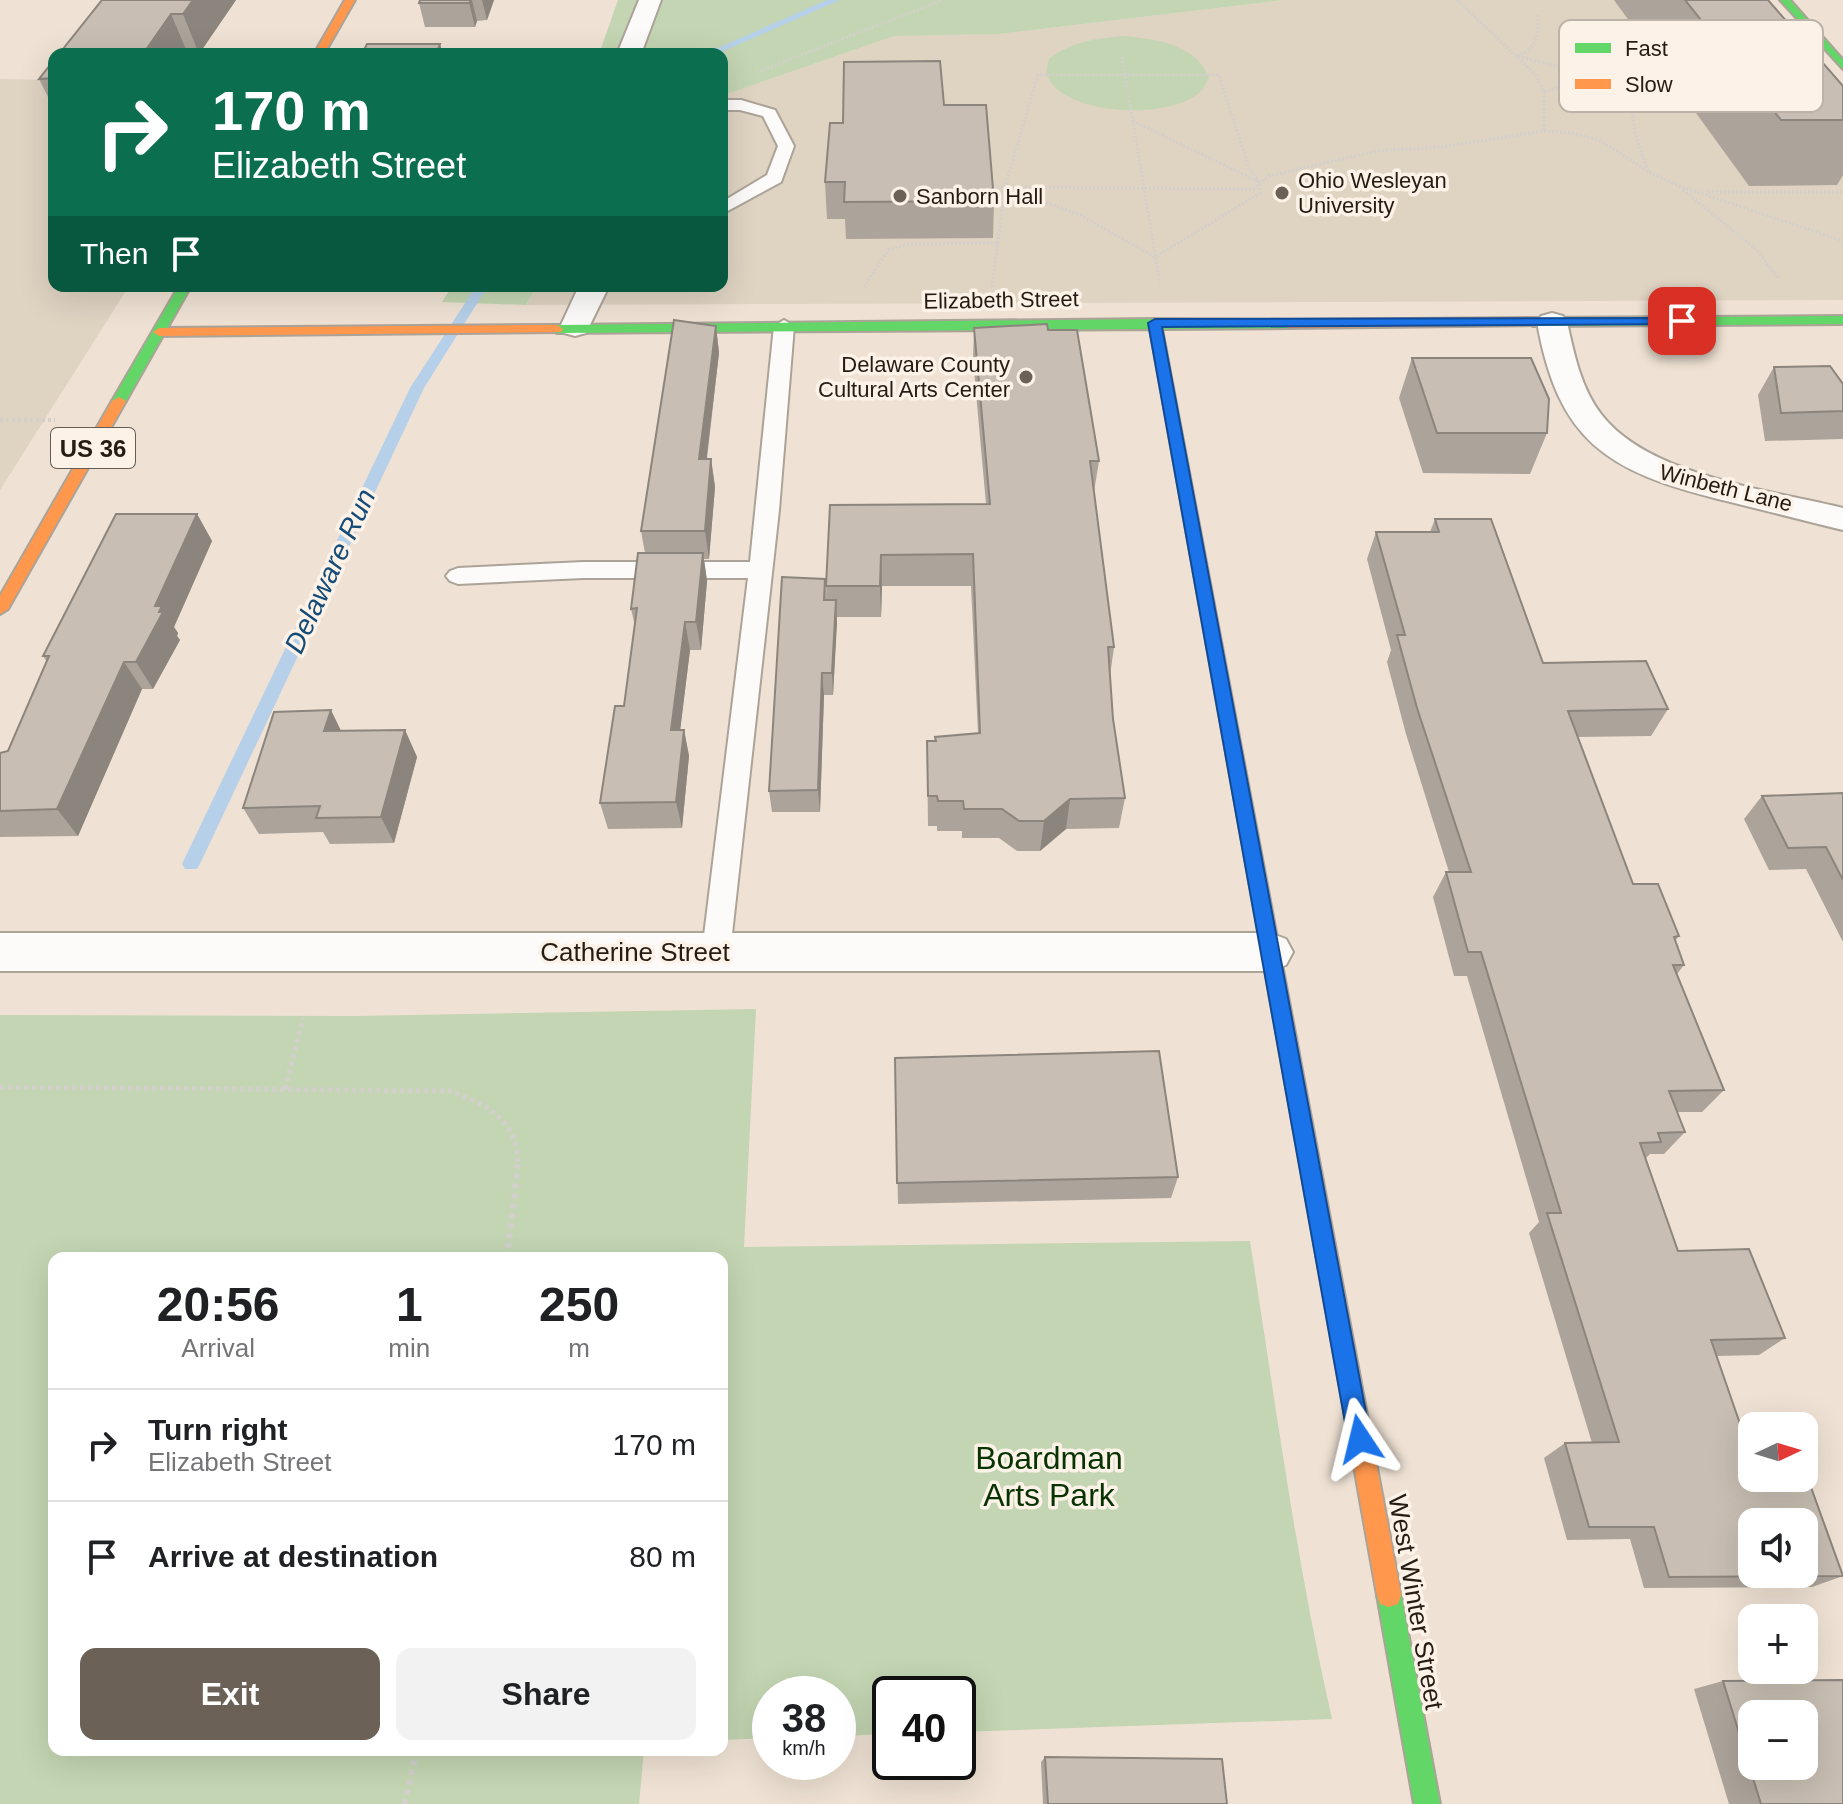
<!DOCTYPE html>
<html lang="en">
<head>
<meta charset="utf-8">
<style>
	body { margin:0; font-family:Helvetica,sans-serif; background:#f2f2f2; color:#202124; height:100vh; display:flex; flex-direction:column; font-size:30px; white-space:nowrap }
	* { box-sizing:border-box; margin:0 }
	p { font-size:26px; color:#757577 }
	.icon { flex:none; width:44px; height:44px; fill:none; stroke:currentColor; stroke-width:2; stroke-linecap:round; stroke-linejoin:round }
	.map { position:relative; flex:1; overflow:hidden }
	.panel { position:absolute; left:48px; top:1252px; width:680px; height:504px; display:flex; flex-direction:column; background:#fff; border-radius:16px; box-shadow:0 8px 32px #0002 }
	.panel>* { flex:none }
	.hud { position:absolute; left:48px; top:48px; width:680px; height:244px; border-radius:16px; box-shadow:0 8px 32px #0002; background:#0b6e4f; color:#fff; overflow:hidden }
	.needle { width:52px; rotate:86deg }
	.buttons { position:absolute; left:1738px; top:1412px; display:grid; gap:16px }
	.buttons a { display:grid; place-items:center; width:80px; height:80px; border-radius:16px; background:#fff; box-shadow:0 8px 32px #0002; font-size:40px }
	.speed { position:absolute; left:752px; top:1676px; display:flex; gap:16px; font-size:40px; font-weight:700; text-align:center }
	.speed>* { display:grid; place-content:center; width:104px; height:104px; border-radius:50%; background:#fff; box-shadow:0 8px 32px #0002; line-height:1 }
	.speed small { font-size:20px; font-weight:400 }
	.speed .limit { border:4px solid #111; border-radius:12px; background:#fff; color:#111 }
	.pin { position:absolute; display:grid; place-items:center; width:68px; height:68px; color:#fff; margin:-34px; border-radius:16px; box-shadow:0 4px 12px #0006 }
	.me { position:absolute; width:88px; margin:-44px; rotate:350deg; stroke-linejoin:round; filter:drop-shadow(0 0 6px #0008) }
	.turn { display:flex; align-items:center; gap:28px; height:168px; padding:0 32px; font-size:36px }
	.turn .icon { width:104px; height:104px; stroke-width:2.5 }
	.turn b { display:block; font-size:56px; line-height:68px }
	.then { display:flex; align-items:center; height:76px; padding:0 32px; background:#0003; gap:16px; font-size:30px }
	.eta { display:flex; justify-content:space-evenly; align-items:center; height:136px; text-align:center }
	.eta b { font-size:48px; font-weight:800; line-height:56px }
	.primary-button { display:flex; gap:16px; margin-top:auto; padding:16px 32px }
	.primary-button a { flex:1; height:92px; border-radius:16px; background:#6c6157; color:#fff; font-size:32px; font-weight:800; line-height:92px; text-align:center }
	.primary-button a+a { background:#f2f2f2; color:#202124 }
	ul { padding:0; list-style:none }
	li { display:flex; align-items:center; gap:24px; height:112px; padding:0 32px; border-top:2px solid #e0e0e0 }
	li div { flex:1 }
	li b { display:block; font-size:30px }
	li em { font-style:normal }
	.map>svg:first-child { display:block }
	.education { fill:#dfd3c2 }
	.green { fill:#c3d5b2 }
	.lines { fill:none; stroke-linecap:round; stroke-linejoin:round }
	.stream { fill:#b5d0e8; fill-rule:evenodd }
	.lane-casing { stroke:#aca398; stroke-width:4 }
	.street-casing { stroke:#aca398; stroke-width:4 }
	.fast-casing { stroke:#aca398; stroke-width:4 }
	.slow-casing { stroke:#aca398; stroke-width:4 }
	.path-far3 { stroke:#d3cfcc; stroke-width:3; stroke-dasharray:2 2; stroke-linecap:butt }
	.path-far2 { stroke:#d3cfcc; stroke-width:4; stroke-dasharray:3 3; stroke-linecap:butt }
	.path-far1 { stroke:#d3cfcc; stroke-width:5; stroke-dasharray:4 4; stroke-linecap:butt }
	.path { stroke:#d3cfcc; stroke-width:6; stroke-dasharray:5 5; stroke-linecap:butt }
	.lane { fill:#fdfbf9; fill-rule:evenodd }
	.street { fill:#fdfbf9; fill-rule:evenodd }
	.fast { fill:#63d668; fill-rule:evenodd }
	.slow { fill:#ff974d; fill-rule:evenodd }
	.wall { fill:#aca39a }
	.shaded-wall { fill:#8c857d }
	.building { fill:#c8beb3; stroke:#8c857d; stroke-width:2; fill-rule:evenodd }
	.route { fill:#1a73e8; stroke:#114b97; stroke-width:2 }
	.poi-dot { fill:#6c6157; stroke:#fdf2e8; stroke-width:3 }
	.labels { text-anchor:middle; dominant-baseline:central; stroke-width:7; stroke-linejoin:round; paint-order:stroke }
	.far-poi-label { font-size:22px; fill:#251c13; stroke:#fdf2e8; text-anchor:start }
	.far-street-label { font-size:22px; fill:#251c13; stroke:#fdf2e8 }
	.shield { fill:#fdf2e8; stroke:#665c53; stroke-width:2 }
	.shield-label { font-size:24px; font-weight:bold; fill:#251c13 }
	.street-label { font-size:26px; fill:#251c13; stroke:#fdf2e8 }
	.water-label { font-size:28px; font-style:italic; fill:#144b77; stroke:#fdf2e8 }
	.near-park-label { font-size:32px; fill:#063300; stroke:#fdf2e8 }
	.key { fill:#fdf2e8; stroke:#bcb2a8; stroke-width:2 }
	.key-label { font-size:22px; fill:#251c13 }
</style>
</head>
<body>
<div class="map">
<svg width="1843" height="1804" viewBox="0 0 1843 1804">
	<rect width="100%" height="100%" fill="#efe2d4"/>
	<!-- education -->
	<path class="education" d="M 1284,0 L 1759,0 L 1843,99 L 1843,300 L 526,305 L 537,286 L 722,286 L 722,96 L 894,36 L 999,34 Z
		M 0,79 L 54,80 L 54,286 L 129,286 L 0,490 Z"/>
	<!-- green -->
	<path class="green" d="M 618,0 L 1284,0 L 999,34 L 894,36 L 722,96 L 722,54 L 599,54 Z
		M 1124,36 C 1157,40 1195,43 1209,78 C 1206,83 1203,90 1199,93 C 1169,118 1086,115 1057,89 C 1053,86 1049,79 1046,74 L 1049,59 C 1072,41 1095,39 1124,36 Z
		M 452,286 L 537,286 L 526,305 L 442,302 Z
		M 756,1009 L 744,1247 L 1250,1241 C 1275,1400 1296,1561 1332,1719 L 958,1732 L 958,1694 L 890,1694 L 890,1734 L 838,1736 L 838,1694 L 770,1694 L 770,1738 L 722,1740 L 722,1258 L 54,1258 L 54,1750 L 644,1750 L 639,1804 L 0,1804 L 0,1015 L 355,1016 Z"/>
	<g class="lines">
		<!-- stream -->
		<path class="stream" d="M 827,0 L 840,0 L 717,54 L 704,54 Z
			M 476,286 L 488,286 L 424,388 L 200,864 L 197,869 L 185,869 L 182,864 L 410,388 Z"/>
		<defs>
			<path id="lane" d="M 722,100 L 741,100 L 775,110 L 794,146 L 781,182 L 722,214 L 722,202 L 767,175 L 778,146 L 763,116 L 740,110 L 722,110 Z
				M 784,320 L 794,326 L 779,510 L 730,952 L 726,960 L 716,964 L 706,960 L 702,952 L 748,578 L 583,578 L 458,584 L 450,581 L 446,576 L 450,571 L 458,568 L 583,562 L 750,562 L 774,326 Z"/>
			<path id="street" d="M 639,0 L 661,0 L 641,54 L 617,54 Z
				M 579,286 L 609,286 L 586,333 L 575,336 L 564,333 L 560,327 Z
				M 1552,313 L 1563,316 L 1567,322 C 1574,354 1581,388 1601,414 C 1648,476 1770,490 1843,508 L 1843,530 C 1801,520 1760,509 1718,499 C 1607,471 1558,441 1537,322 L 1541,316 Z
				M 0,933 L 1270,933 L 1286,939 L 1293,952 L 1286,965 L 1270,971 L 0,971 Z"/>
			<path id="fast" d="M 1780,0 L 1790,0 L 1843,60 L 1843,69 Z
				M 179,286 L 191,286 L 126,401 L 119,405 L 114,404 L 112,401 Z
				M 1843,316 L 1843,324 L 1533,326 L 1527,322 L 1533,318 Z
				M 1155,319 L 1288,320 L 1294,324 L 1288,328 L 1162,329 L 1323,1181 L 1320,1188 L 1313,1191 L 1306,1188 L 1303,1181 L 1150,329 L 557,333 L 551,329 L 557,325 Z
				M 1389,1583 L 1398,1586 L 1401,1595 L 1440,1804 L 1414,1804 L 1377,1595 L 1380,1586 Z"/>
			<path id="slow" d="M 345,0 L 355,0 L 324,54 L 314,54 Z
				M 1533,318 L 1537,319 L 1537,325 L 1288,328 L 1282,324 L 1288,320 Z
				M 557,325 L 563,329 L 561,332 L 159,336 L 153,332 L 159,328 Z
				M 119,397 L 126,401 L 8,609 L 0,614 L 0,596 L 112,401 Z
				M 1313,1171 L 1320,1174 L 1323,1181 L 1401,1595 L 1398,1604 L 1389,1607 L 1380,1604 L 1377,1595 L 1303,1181 L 1306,1174 Z"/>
		</defs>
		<!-- lane casing -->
		<use href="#lane" class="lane-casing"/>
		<!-- street casing -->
		<use href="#street" class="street-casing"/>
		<!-- fast casing -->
		<use href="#fast" class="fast-casing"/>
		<!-- slow casing -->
		<use href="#slow" class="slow-casing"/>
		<!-- path-far3 -->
		<path class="path-far3" d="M 1457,0 L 1536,75 L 1544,92 L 1544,131
			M 1538,15 C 1539,35 1537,48 1517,56 L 1569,70 L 1637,78
			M 1122,57 L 1160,283
			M 760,71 L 943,0
			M 1544,92 L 1593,76
			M 1133,121 L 1259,182
			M 1649,171 C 1634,139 1628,113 1637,78 L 1671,78
			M 989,187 L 1253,189 L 1269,176 L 1377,151 L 1441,147 L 1544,131 L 1573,133 L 1601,141 L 1649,172 L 1679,186 L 1843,241
			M 1683,190 L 1757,250 L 1778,278
			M 1708,192 L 1843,192
			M 864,287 L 888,250 L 908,244 L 997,243
			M 992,287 L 1005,187 L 1038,75 L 1219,75 L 1249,168 L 1260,183 L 1260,193 L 1155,257 L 1080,215 L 1009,189"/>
		<!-- path-far2 -->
		<path class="path-far2" d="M 0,420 L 55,420"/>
		<!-- path-far1 -->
		<path class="path-far1" d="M 0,1087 L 451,1091 C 489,1107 518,1119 518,1166
			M 285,1089 L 303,1018"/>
		<!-- path -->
		<path class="path" d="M 507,1258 L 518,1164
			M 404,1804 L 417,1750"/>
		<!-- lane -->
		<use href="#lane" class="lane"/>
		<!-- street -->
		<use href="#street" class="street"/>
		<!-- fast -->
		<use href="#fast" class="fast"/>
		<!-- slow -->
		<use href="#slow" class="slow"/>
	</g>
	<!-- wall -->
	<path class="wall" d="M 102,0 L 236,0 L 199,54 L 59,54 Z
		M 420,0 L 494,0 L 487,20 L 477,21 L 475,27 L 425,27 L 419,3 Z
		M 1614,0 L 1768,0 L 1843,86 L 1843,175 L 1837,185 L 1749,186 Z
		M 54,60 L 54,109 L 39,79 Z
		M 944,105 L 994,201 L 993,238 L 846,239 L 845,219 L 827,219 L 825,182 L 843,123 Z
		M 262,286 L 326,286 L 324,291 L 264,292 Z
		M 716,326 L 719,353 L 707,459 L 711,459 L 715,487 L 709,559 L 704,559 L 707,581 L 701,650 L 690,650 L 680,730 L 684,730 L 689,756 L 682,828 L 608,829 L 600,803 L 624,706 L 635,626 L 631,609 L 645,553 L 641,531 Z
		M 974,328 L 1048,330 L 1099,461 L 1094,492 L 1114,647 L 1110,676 L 1113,719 L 1125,798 L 1119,828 L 1066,829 L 1040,851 L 1017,851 L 999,838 L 962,838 L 962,831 L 937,831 L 937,826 L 928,826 L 927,741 L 978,733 L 971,586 L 882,586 L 881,617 L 837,617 L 833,695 L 824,695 L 820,812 L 772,812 L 769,791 L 825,579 L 827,600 L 826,586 L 830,505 L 986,504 L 973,359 Z
		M 1412,358 L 1547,433 L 1530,474 L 1423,473 L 1399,398 Z
		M 1774,367 L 1843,384 L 1843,439 L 1765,441 L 1758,395 Z
		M 197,514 L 212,541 L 174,627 L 178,633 L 177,636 L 180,640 L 153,689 L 142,689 L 78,836 L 0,837 L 0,753 L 8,751 L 47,662 L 43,656 Z
		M 1435,519 L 1543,663 L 1668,709 L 1651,736 L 1577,737 L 1633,884 L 1679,936 L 1675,941 L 1684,965 L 1677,974 L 1724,1090 L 1702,1112 L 1677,1112 L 1685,1132 L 1664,1154 L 1650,1154 L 1646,1158 L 1678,1251 L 1785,1338 L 1759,1355 L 1717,1356 L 1746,1441 L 1843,1576 L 1812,1587 L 1644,1588 L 1630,1539 L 1567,1540 L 1544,1458 L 1565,1443 L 1592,1443 L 1529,1233 L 1539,1222 L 1467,976 L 1454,976 L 1433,897 L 1446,872 L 1449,872 L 1406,734 L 1387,662 L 1391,650 L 1367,559 L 1376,532 L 1430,532 Z
		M 405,730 L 417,757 L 394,843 L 330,844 L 323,832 L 259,834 L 243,808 L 341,731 Z
		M 1843,793 L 1843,942 L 1806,869 L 1769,870 L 1744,819 L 1762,796 Z
		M 895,1058 L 1178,1177 L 1171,1198 L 898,1204 Z
		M 1723,1681 L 1843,1804 L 1729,1804 L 1694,1689 Z
		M 1045,1757 L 1227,1804 L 1043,1804 L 1041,1762 Z"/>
	<!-- shaded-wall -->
	<path class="shaded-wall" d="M 193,0 L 236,0 L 199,54 L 183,14 Z
		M 471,0 L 472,0 L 477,21 L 475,27 L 469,3 Z
		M 482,0 L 494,0 L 487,20 Z
		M 171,14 L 188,54 L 143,54 Z
		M 440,44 L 443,54 L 436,54 Z
		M 716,326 L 719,353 L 703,487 L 699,459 Z
		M 711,459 L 715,487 L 709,559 L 705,531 Z
		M 197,514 L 212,541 L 174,627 L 178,633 L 177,636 L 180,640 L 153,689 L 136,662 L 155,606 Z
		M 703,553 L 707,581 L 701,650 L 696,622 Z
		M 881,555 L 882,586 L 881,617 L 880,586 Z
		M 836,600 L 837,623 L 833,695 L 832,673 Z
		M 685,622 L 690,650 L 677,756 L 671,730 Z
		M 124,662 L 142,689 L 78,836 L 57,809 Z
		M 822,673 L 824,695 L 820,812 L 818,790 Z
		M 331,710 L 344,737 L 324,731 Z
		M 405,730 L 417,757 L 394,843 L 381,817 Z
		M 684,730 L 689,756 L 682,828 L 676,802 Z
		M 1070,799 L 1066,829 L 1040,851 L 1044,821 Z"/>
	<!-- building -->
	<path class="building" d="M 102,0 L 193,0 L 183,14 L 171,14 L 143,54 L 59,54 Z
		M 420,0 L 471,0 L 469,3 L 419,3 Z
		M 1685,0 L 1768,0 L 1843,86 L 1843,120 L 1781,120 Z
		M 367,44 L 440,44 L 436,54 L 362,54 Z
		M 54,60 L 54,78 L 39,79 Z
		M 940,61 L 944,105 L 986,105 L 994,201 L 844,202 L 845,182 L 825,182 L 830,123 L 843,123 L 844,62 Z
		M 674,320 L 716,326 L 699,459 L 711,459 L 705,531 L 641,531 Z
		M 1047,324 L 1048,330 L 1077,330 L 1099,461 L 1090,461 L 1114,647 L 1108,647 L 1113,719 L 1125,798 L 1070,799 L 1044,821 L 1019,821 L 1002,809 L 964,809 L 963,801 L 938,801 L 937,796 L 928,796 L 927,741 L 936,741 L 935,737 L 980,733 L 973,554 L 881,555 L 880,586 L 826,586 L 830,505 L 990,504 L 974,328 Z
		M 1412,358 L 1531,358 L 1549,399 L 1547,433 L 1437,433 Z
		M 1830,366 L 1843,384 L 1843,411 L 1781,413 L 1774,367 Z
		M 116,514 L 197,514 L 155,606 L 162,606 L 159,612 L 163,612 L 136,662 L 124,662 L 57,809 L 0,811 L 0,753 L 8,751 L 49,656 L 43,656 Z
		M 1435,519 L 1491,519 L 1543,663 L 1646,661 L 1668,709 L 1568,711 L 1633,884 L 1658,884 L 1679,936 L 1674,937 L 1684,965 L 1673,965 L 1724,1090 L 1669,1091 L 1685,1132 L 1658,1133 L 1661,1142 L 1640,1143 L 1678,1251 L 1749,1249 L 1785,1338 L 1711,1340 L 1746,1441 L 1752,1441 L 1752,1478 L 1804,1478 L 1804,1468 L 1843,1576 L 1669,1577 L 1654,1527 L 1589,1527 L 1565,1443 L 1619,1442 L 1547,1213 L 1561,1213 L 1481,952 L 1468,952 L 1446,872 L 1471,872 L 1417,708 L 1397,635 L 1405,635 L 1376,532 L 1439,532 ZM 1752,1522 L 1804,1522 L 1804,1574 L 1752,1574 Z
		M 638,553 L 703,553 L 696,622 L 685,622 L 671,730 L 684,730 L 676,802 L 600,803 L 615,706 L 624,706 L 637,608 L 631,609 Z
		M 782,577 L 825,579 L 824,600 L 836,600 L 832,673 L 822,673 L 818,790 L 769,791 Z
		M 331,710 L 324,731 L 405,730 L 381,817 L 316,818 L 320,806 L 243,808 L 274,712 Z
		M 1843,793 L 1843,880 L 1826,847 L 1788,848 L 1762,796 Z
		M 1159,1051 L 1178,1177 L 897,1183 L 895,1058 Z
		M 1843,1680 L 1843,1804 L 1761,1804 L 1723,1681 ZM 1752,1714 L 1804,1714 L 1804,1766 L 1752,1766 Z
		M 1045,1757 L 1222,1759 L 1227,1804 L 1048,1804 Z"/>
	<!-- route -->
	<path class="route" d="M 1682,318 L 1687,319 L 1687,324 L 1162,327 L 1371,1439 L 1368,1447 L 1360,1450 L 1351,1447 L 1348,1439 L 1148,323 L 1155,319 Z"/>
	<!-- markers -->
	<g class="poi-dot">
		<circle cx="1282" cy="193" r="8"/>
		<circle cx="900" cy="196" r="8"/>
		<circle cx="1026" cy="377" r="8"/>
	</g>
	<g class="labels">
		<!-- far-poi labels -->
		<g class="far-poi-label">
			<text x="1298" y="180">Ohio Wesleyan<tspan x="1298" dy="25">University</tspan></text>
			<text x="916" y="196">Sanborn Hall</text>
			<text x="1010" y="364" text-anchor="end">Delaware County<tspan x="1010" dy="25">Cultural Arts Center</tspan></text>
		</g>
		<!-- far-street labels -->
		<g class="far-street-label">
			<text transform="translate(1001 300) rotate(-1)">Elizabeth Street</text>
			<text transform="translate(1726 488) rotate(14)">Winbeth Lane</text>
		</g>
		<!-- shield labels -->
		<rect class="shield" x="51" y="428" width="84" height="40" rx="6"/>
		<g class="shield-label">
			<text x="93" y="448">US 36</text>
		</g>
		<!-- street labels -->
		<g class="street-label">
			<text x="635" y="952">Catherine Street</text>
			<text transform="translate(1416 1602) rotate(80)">West Winter Street</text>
		</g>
		<!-- water labels -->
		<g class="water-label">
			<text transform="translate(330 571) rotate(-65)">Delaware Run</text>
		</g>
		<!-- near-park labels -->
		<g class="near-park-label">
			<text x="1049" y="1458">Boardman<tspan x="1049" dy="37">Arts Park</tspan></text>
		</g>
	</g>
	<!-- legend -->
	<rect x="1559" y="20" width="264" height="92" rx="12" class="key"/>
	<rect x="1575" y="43" width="36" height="10" fill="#63d668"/>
	<rect x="1575" y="79" width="36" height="10" fill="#ff974d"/>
	<g class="key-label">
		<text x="1625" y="56">Fast</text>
		<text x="1625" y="92">Slow</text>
	</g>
</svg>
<div class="buttons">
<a><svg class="needle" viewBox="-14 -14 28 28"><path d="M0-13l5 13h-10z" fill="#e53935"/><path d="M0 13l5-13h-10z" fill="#757577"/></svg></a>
<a><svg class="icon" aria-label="sound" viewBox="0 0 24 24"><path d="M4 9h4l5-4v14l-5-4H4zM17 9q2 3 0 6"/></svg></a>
<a>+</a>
<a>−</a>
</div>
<div class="speed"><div>38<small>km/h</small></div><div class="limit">40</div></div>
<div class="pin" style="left:1682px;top:321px;background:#d93025"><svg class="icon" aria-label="arrive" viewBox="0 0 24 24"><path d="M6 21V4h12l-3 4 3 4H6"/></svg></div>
<svg class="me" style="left:1360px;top:1439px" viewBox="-20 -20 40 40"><path d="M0-17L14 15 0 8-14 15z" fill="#1a73e8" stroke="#fff" stroke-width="4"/></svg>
<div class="hud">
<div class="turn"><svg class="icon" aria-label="right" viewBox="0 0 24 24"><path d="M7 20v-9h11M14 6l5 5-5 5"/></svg><div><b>170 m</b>Elizabeth Street</div></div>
<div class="then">Then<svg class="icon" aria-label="arrive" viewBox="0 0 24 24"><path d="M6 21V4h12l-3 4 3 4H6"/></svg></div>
</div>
<section class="panel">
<div class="eta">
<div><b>20:56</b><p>Arrival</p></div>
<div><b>1</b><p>min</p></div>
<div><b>250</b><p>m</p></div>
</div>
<ul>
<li><svg class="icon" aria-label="right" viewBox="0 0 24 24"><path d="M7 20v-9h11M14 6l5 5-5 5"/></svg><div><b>Turn right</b><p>Elizabeth Street</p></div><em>170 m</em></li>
<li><svg class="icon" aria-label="arrive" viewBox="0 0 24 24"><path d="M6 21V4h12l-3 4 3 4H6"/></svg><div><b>Arrive at destination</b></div><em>80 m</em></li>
</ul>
<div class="primary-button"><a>Exit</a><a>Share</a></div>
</section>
</div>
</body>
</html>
